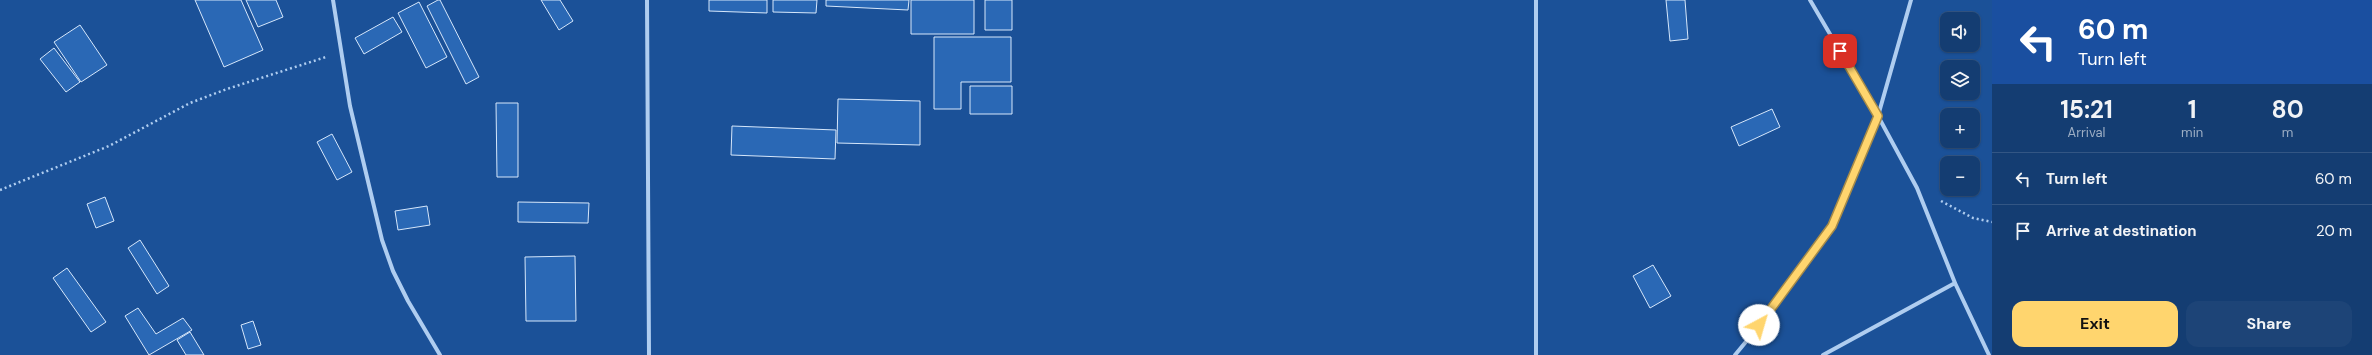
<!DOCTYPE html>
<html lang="en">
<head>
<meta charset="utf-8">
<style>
	body { margin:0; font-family:"DM Sans",sans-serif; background:#1d4477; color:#f1f3f6; height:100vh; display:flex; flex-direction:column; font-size:15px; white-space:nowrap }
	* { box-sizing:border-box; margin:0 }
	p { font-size:13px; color:#9daec4 }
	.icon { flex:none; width:22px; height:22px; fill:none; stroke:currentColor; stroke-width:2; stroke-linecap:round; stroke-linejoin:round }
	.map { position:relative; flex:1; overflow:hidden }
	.panel { display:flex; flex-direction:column; background:#143d72; width:380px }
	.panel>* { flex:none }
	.banner { background:#1a4fa0; color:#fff; overflow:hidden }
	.buttons { position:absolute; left:1940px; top:12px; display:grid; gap:8px }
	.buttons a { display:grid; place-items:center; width:40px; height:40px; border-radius:8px; background:#143d72; box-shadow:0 1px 3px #0004,0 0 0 1px #335684; font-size:20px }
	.pin { position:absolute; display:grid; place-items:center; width:34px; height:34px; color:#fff; margin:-17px; border-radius:8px; box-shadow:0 2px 6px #0006 }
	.me { position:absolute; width:44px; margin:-22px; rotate:39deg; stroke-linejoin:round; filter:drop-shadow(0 0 3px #0008) }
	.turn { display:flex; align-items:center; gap:14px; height:84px; padding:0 20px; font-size:18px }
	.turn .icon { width:52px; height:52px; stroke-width:2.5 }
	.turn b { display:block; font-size:28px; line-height:34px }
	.eta { display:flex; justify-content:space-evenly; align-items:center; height:68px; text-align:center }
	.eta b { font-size:24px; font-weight:700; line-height:28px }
	.primary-button { display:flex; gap:8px; margin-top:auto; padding:8px 20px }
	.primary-button a { flex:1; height:46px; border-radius:12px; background:#ffd56e; color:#111; font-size:16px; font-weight:700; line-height:46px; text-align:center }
	.primary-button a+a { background:#1d4477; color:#f1f3f6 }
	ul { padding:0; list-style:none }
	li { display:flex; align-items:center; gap:12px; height:52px; padding:0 20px; border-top:1px solid #335684 }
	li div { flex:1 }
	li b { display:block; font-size:15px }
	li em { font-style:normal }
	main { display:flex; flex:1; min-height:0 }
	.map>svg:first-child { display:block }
	.building { fill:#2a68b5; stroke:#d6e7fb }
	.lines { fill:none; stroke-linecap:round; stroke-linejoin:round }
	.path { stroke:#afcdf0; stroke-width:2.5; stroke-dasharray:2 3; stroke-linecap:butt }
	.minor { stroke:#afcdf0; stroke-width:4 }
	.route-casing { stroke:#a68a48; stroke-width:10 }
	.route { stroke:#ffd56e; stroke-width:7 }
</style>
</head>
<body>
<main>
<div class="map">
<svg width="1992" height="355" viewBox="0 0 1992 355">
	<rect width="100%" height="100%" fill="#1b5198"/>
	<!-- building -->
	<path class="building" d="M 195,0 L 241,0 L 263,50 L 224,67 Z
		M 246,0 L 276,0 L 283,17 L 258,27 Z
		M 438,0 L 440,0 L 479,77 L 466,84 L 427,6 Z
		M 541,0 L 560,0 L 573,21 L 559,30 Z
		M 709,0 L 767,0 L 767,13 L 709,11 Z
		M 773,0 L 817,0 L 816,13 L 773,12 Z
		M 826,0 L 909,0 L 908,10 L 826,6 Z
		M 911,0 L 974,0 L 974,34 L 911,34 Z
		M 985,0 L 1012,0 L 1012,30 L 985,30 Z
		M 1666,0 L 1685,0 L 1688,39 L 1670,41 Z
		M 419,2 L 447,57 L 426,68 L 398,13 Z
		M 393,17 L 402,32 L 364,54 L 355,38 Z
		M 80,25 L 107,65 L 81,82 L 54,42 Z
		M 934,37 L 1011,37 L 1011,82 L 961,82 L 961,109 L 934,109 Z
		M 54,48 L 80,82 L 66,92 L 40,59 Z
		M 970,86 L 1012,86 L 1012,114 L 970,114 Z
		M 838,99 L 920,101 L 920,145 L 837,143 Z
		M 496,103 L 518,103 L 518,177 L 497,177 Z
		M 1772,109 L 1780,127 L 1739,146 L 1731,127 Z
		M 732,126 L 836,130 L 835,159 L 731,155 Z
		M 332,134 L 352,172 L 337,180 L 317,142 Z
		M 105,197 L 114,221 L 96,228 L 87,204 Z
		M 518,202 L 589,203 L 588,223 L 518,222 Z
		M 427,206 L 430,225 L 398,230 L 395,211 Z
		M 140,240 L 169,286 L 157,294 L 128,248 Z
		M 575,256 L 576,321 L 526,321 L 525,257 Z
		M 1653,265 L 1671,296 L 1650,308 L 1633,276 Z
		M 67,268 L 106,322 L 91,332 L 53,278 Z
		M 138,308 L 156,334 L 183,318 L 192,330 L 149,355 L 125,316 Z
		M 253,321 L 261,345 L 248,349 L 241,325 Z
		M 190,332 L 204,355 L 186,355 L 177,340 Z"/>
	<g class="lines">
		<!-- path -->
		<path class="path" d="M 0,190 L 109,146 L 190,103 L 227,89 L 326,57
			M 1941,201 L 1973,218 L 1992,222"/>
		<!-- minor -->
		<path class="minor" d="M 333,0 L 350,106 L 382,240 L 393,271 L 408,301 L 440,355
			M 647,0 L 649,355
			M 1536,0 L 1536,355
			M 1810,0 L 1878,116 L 1917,188 L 1955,283 L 1989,355
			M 1735,355 L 1768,315 L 1832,226 L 1878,116 L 1911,0
			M 1823,355 L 1955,283"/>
	</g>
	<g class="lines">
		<defs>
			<path id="route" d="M 1759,325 L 1832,226 L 1878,116 L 1840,51"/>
		</defs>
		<!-- route casing -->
		<use href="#route" class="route-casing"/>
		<!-- route -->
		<use href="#route" class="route"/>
	</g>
</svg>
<div class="buttons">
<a><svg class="icon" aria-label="sound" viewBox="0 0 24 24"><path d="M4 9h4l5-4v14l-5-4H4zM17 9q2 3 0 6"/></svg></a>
<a><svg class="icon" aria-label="layers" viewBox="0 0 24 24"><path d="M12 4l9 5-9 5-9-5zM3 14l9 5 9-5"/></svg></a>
<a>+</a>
<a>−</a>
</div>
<div class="pin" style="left:1840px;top:51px;background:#d93025"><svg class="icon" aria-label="arrive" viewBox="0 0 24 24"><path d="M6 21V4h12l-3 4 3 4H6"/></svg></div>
<svg class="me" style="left:1759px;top:325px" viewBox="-20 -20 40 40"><circle r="19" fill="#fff"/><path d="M0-13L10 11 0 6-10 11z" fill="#ffd56e"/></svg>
</div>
<section class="panel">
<div class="banner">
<div class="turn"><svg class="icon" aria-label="left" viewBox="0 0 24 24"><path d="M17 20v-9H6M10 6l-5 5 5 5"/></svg><div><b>60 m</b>Turn left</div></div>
</div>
<div class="eta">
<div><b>15:21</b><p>Arrival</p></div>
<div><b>1</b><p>min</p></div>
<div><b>80</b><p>m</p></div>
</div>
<ul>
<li><svg class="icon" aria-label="left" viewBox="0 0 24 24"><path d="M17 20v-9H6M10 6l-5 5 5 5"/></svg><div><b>Turn left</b></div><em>60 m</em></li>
<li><svg class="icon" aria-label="arrive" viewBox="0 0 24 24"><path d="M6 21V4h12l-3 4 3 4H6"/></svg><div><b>Arrive at destination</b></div><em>20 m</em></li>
</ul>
<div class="primary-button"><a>Exit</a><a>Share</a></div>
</section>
</main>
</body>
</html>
